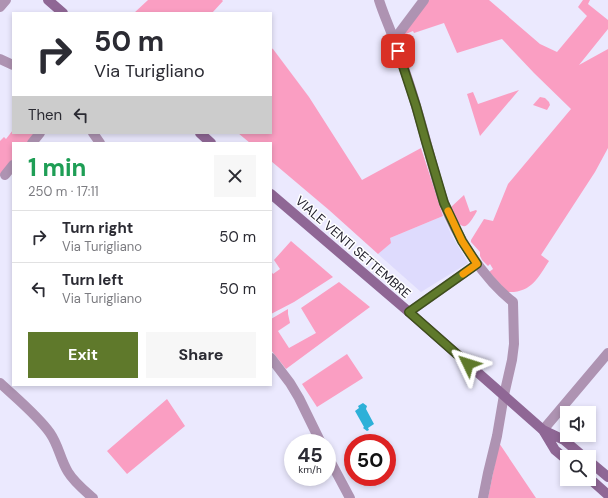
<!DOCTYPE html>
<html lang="en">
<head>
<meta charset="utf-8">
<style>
	body { margin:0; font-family:"DM Sans",sans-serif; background:#f7f7f7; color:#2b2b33; height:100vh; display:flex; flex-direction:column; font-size:15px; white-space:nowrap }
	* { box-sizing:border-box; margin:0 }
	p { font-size:13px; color:#7c7c81 }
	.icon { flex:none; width:22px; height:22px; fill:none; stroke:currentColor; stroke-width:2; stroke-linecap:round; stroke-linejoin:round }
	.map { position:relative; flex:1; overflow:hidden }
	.panel { position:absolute; left:12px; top:142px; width:260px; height:244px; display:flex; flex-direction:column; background:#fff; border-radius:0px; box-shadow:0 2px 6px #0003 }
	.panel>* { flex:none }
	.hud { position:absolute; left:12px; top:12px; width:260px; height:122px; border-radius:0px; box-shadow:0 2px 6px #0003; background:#fff; color:#2b2b33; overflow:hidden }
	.tools { position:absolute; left:560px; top:406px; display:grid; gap:8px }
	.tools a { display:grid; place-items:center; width:36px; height:36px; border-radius:0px; background:#fff; box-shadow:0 2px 6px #0003; font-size:20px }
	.speed { position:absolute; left:284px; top:434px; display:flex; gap:8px; font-size:20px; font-weight:700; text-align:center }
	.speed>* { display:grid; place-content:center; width:52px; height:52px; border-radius:50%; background:#fff; box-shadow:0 2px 6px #0003; line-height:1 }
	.speed small { font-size:10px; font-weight:400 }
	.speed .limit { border:6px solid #d22; background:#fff; color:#111 }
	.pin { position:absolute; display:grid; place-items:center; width:34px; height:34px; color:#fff; margin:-17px; border-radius:8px; box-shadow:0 2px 6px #0006 }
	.me { position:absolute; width:44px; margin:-22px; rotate:311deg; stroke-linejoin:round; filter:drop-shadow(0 0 3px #0008) }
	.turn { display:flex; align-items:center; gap:14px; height:84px; padding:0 16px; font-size:18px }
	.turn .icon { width:52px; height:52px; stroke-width:2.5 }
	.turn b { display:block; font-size:28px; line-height:34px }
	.then { display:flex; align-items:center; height:38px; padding:0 16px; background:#0003; gap:8px; font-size:15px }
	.round { display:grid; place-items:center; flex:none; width:42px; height:42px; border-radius:0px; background:#f7f7f7 }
	.summary { display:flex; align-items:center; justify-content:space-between; height:68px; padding:0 16px }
	h1 { font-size:24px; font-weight:700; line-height:30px; color:#1e9e55 }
	.cta { display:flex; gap:8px; margin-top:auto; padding:8px 16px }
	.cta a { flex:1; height:46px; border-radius:0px; background:#5f792b; color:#fff; font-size:16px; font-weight:700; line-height:46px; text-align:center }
	.cta a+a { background:#f7f7f7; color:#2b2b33 }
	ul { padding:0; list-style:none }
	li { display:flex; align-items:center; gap:12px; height:52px; padding:0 16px; border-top:1px solid #e1e1e2 }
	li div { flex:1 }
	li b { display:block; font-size:15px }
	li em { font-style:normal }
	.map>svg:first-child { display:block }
	.built { fill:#dedbfd }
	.green { fill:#fa9ec2 }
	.water { fill:#2db0d8 }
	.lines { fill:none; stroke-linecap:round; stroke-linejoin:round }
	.street { stroke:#ae93b2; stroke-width:10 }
	.secondary { stroke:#8f6795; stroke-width:10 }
	.route-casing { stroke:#3e4f1c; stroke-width:10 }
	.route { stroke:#5f792b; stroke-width:7 }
	.slow { stroke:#f59e0b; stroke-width:7 }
	.labels { text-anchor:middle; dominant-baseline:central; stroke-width:3; stroke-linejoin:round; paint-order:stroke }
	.street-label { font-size:13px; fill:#1e1c29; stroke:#fff }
</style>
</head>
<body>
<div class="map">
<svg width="608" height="498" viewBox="0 0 608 498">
	<rect width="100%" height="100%" fill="#ebe9fe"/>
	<!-- built -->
	<path class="built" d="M 443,216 L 451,234 L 468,263 L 421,292 L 378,254 L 390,243 L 390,238 Z"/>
	<!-- green -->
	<path class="green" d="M 148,0 L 222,0 L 223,1 L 212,13 L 134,13 Z
		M 427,0 L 489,0 L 540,44 L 557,52 L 587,16 L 578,7 L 583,0 L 590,0 L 588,4 L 608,20 L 608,29 L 579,65 L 608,49 L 608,148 L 595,172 L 541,255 L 549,261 C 538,278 531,293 508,292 L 489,272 L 493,269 L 490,264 L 488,266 L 482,260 L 480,256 L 480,252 L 471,242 L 471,240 L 484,219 L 493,221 L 508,184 L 571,109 L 534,73 L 502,39 L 457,53 L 444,23 L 414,33 L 413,31 L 401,36 Z
		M 271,48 L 273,49 L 309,97 L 362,180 L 421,148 L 443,216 L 390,238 L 391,243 L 378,254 L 329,210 L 271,161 L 271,143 L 250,143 L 238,133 L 271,133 Z
		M 519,90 L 480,136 L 467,94 L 473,92 L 478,104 Z
		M 540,97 L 545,98 L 549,102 L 550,105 L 547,110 L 533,105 Z
		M 13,130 L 13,133 L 32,133 L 34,134 L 27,143 L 13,143 L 13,159 L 0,175 L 0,141 L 4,137 L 6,139 Z
		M 464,195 L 470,212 L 476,210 L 477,211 C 474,216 471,222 467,225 C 460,231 453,213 450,208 Z
		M 291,241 L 333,277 L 294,302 L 271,314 L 271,271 L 273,274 L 280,269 L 274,260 Z
		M 339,282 L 370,307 L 286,369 L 271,350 L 271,319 L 288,309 L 288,314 L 290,323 L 278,331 L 289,348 L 316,333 L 301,308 Z
		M 347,354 L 363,378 L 317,407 L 302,384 Z
		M 167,399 L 185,426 L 127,474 L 107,451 Z
		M 499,443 L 536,498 L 488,498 Z"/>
	<!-- water -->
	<path class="water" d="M 363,403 L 367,406 L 366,409 L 374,424 L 368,428 L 369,430 L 367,431 L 363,428 L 364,427 L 355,411 L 359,408 L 358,406 Z"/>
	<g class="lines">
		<!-- street -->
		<path class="street" d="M 379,0 C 383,13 389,26 394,40 C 402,62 410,84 416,106 C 426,138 433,171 444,203 C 457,238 484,279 513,302 L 514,344 L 512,360 L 504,395 L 497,436 L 488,473 L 483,498
			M 0,7 L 6,0
			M 394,40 L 424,0
			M 0,59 L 13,65
			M 93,133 L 100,143
			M 32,143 L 40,133
			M 5,175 L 13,165
			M 409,312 L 477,264
			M 271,358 L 290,383 L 299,398 L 321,443
			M 0,383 C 16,398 37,415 50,433 C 59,446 60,459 68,472 C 74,482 84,490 93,498
			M 543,430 L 608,353
			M 327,455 L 350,498"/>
		<!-- secondary -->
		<path class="secondary" d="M 48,0 L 63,13
			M 200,133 L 211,143
			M 271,194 L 409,312 L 543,430 L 555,450 L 567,460
			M 543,430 L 564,440 L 584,457
			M 589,461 L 608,477
			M 589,478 L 608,495"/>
	</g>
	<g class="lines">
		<defs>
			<path id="route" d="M 398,51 L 416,106 L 426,142 L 444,203 L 462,241 L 477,264 L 409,312 L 468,364"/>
		</defs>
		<!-- route casing -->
		<use href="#route" class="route-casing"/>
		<!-- route -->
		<use href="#route" class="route"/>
		<!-- slow -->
		<path class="slow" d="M 448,211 L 462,241 L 477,264 L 463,274"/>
	</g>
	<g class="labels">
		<!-- street labels -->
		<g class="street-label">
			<text transform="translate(353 247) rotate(41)">VIALE VENTI SETTEMBRE</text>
		</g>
	</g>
</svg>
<div class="tools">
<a><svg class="icon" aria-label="sound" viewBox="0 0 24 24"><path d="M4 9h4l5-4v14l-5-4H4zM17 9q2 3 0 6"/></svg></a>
<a><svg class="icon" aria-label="search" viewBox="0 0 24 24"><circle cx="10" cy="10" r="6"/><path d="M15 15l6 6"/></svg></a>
</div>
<div class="speed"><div>45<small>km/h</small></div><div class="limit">50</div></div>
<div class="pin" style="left:398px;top:51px;background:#d93025"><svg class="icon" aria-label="arrive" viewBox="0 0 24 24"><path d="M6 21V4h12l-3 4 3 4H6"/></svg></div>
<svg class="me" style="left:468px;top:364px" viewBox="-20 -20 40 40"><path d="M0-17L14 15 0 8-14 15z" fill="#5f792b" stroke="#fff" stroke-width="4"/></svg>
<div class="hud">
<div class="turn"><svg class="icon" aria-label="right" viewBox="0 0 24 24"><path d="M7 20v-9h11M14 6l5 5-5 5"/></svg><div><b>50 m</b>Via Turigliano</div></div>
<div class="then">Then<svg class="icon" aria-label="left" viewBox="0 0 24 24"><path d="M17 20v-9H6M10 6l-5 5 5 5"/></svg></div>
</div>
<section class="panel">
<div class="summary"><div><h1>1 min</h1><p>250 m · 17:11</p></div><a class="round"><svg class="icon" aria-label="close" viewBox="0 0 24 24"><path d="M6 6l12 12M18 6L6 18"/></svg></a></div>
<ul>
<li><svg class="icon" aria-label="right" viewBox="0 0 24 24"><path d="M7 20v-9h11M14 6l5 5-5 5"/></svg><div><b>Turn right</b><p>Via Turigliano</p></div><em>50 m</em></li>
<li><svg class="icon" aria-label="left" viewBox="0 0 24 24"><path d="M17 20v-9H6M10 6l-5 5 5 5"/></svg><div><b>Turn left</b><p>Via Turigliano</p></div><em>50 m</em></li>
</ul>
<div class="cta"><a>Exit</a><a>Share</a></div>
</section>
</div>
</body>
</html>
